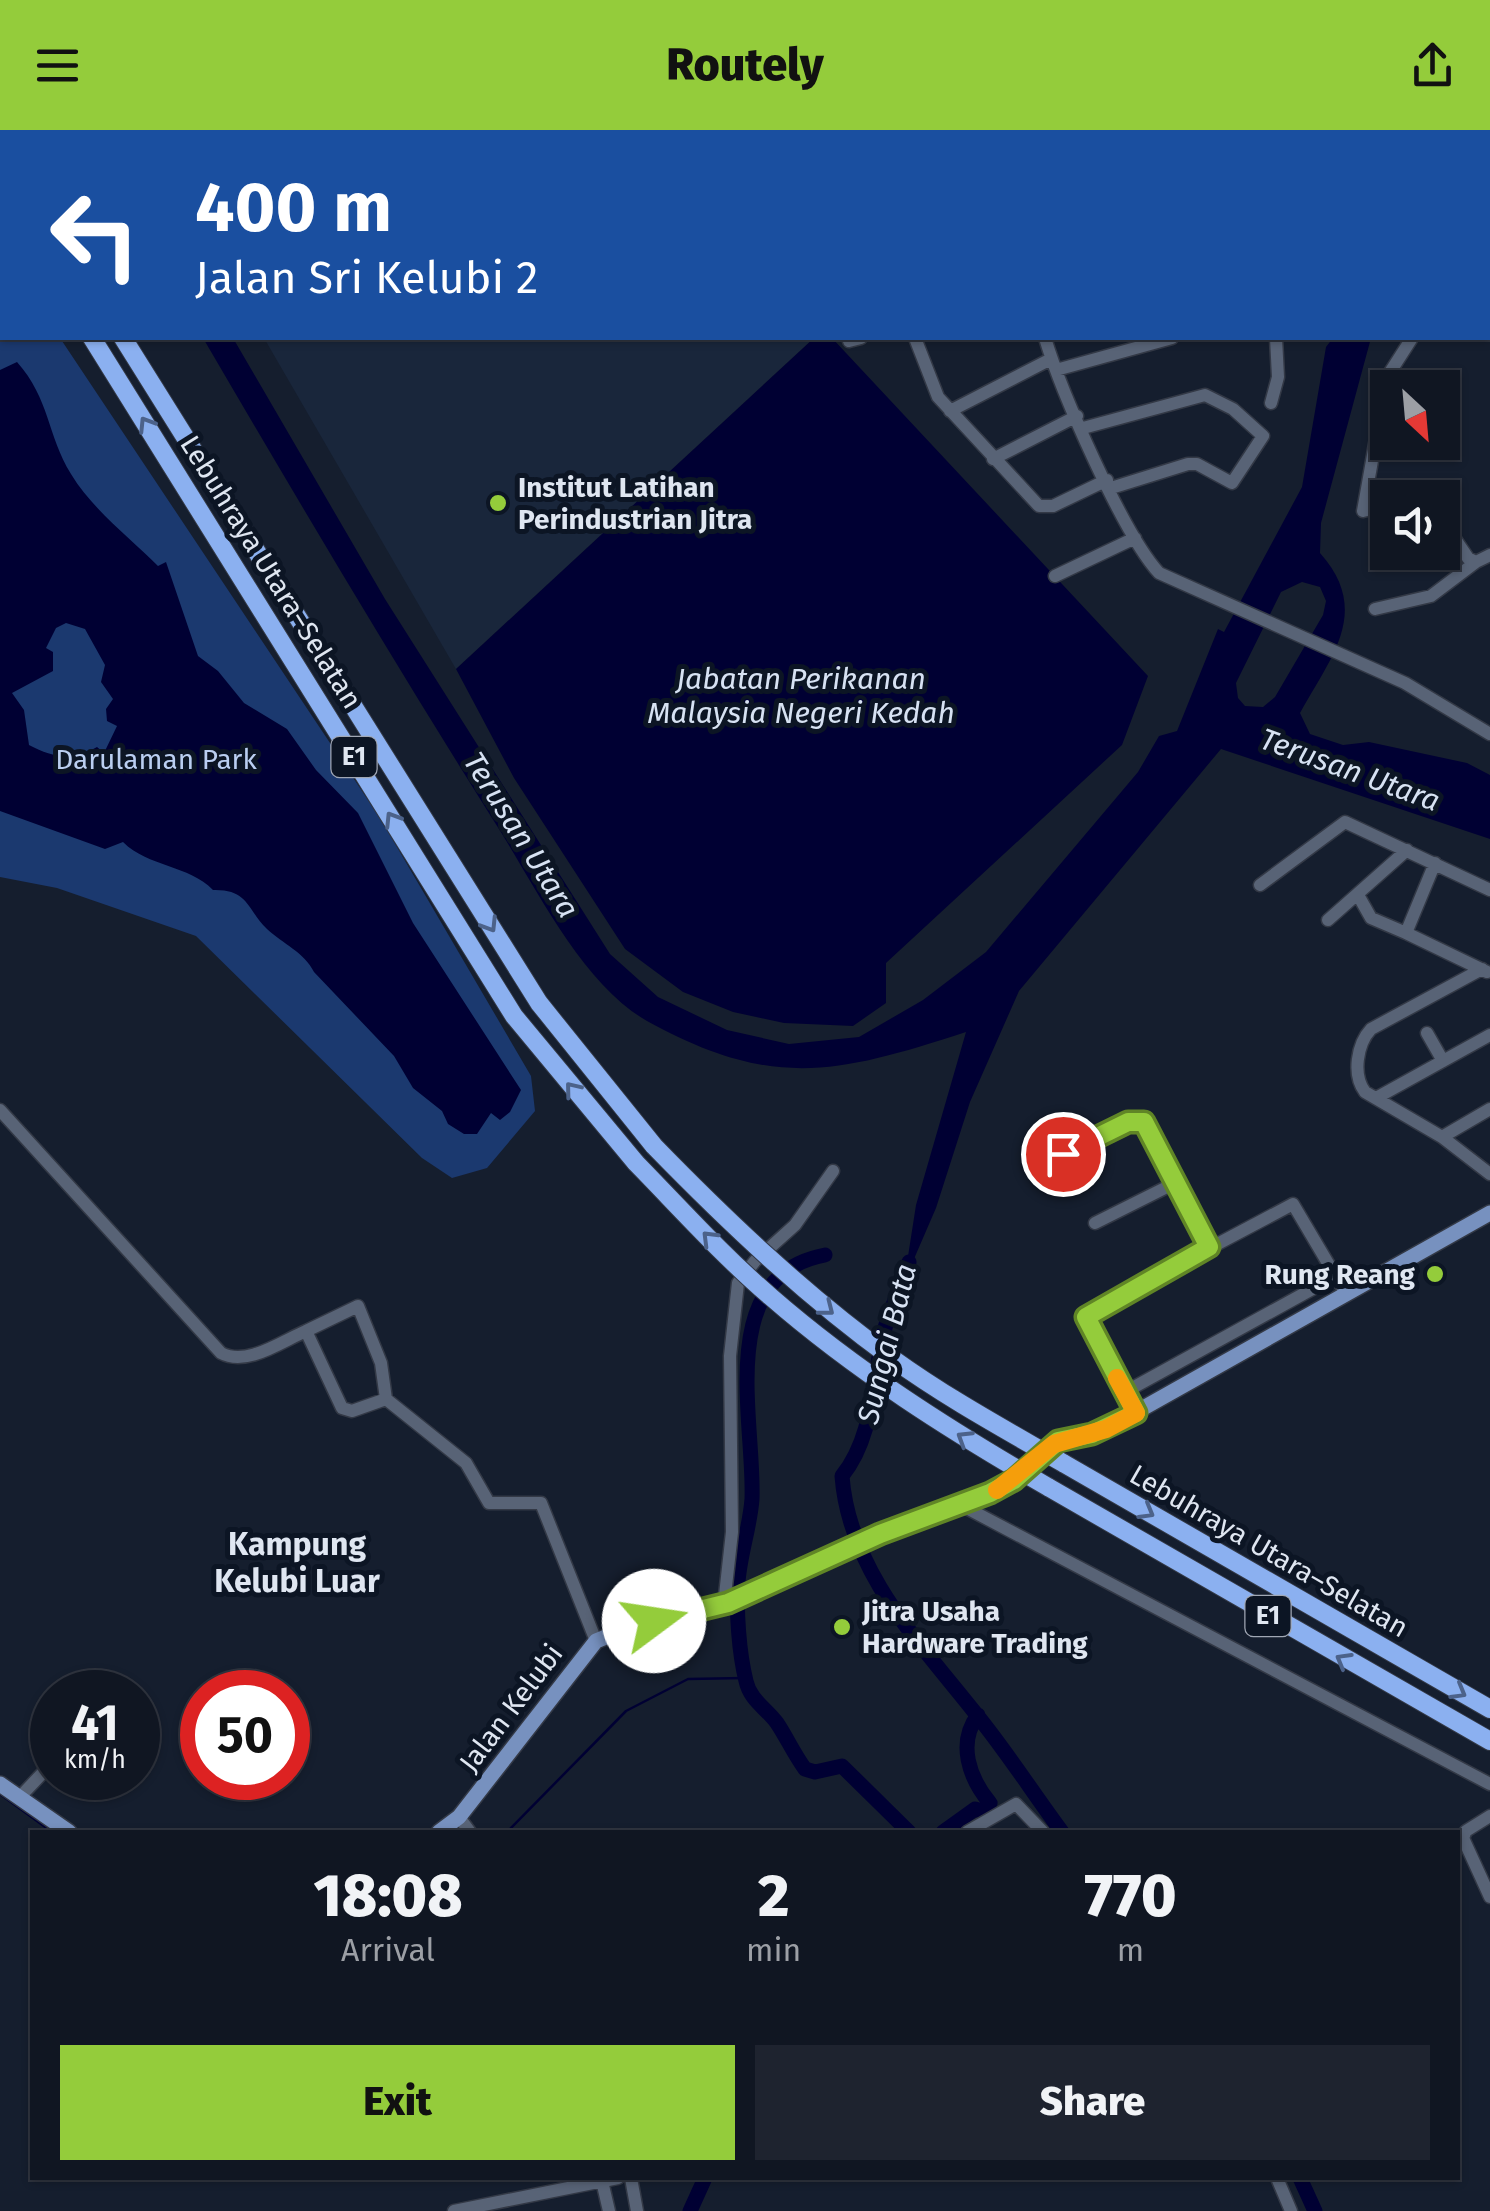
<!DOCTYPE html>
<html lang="en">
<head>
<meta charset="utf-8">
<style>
	body { margin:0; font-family:"Fira Sans",sans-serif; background:#1e232f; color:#f1f3f6; height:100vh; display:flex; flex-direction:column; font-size:38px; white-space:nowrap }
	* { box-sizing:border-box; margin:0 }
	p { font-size:32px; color:#9c9fa5 }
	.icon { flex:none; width:55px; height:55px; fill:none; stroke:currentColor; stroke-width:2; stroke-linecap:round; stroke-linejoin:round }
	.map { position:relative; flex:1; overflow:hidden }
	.details { position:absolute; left:30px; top:1700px; width:1430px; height:350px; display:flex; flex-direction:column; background:#101622; border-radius:0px; box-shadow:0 2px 8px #0004,0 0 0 2px #303540 }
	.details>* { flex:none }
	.guide { position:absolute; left:0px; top:0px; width:1490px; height:210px; box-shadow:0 2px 8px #0004,0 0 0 2px #303540; background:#1a4fa0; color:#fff; overflow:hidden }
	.needle { width:65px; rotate:154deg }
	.fabs { position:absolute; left:1370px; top:240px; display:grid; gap:20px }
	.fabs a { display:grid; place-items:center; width:90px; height:90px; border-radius:0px; background:#101622; box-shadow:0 2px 8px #0004,0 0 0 2px #303540; font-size:50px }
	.speed { position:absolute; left:30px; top:1540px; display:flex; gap:20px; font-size:50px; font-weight:700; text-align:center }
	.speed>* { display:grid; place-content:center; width:130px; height:130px; border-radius:50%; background:#101622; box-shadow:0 2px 8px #0004,0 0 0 2px #303540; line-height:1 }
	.speed small { font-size:25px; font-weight:400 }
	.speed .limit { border:15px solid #d22; background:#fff; color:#111 }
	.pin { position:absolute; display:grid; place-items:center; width:85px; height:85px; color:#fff; margin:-42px; border:5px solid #fff; border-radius:50%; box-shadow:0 2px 10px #0007 }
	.me { position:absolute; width:110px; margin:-55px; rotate:76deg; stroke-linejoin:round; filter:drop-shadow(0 0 8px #0008) }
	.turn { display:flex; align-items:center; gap:35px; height:210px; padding:0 30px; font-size:45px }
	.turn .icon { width:130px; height:130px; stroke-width:2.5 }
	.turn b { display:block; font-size:70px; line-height:85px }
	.eta { display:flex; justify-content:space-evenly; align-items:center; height:170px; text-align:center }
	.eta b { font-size:60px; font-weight:800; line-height:70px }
	.primary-button { display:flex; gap:20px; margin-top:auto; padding:20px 30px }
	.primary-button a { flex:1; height:115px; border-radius:0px; background:#94cc3b; color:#111; font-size:40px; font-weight:800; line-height:115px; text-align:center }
	.primary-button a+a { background:#1e232f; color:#f1f3f6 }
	header { display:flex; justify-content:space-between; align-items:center; height:130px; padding:0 30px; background:#94cc3b; color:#111; font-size:45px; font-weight:800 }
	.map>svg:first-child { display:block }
	.built { fill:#19263b }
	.green { fill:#1b396f }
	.water { fill:#003; fill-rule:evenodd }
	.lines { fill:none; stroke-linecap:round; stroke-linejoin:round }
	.stream { stroke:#003; stroke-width:2.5 }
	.river { stroke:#003; stroke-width:15 }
	.minor-casing { stroke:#333946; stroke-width:15 }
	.major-casing { stroke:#333946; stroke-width:18 }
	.highway-casing { stroke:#333946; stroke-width:20 }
	.minor { stroke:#586376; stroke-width:12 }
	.major { stroke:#7791bf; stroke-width:15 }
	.highway { stroke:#8bb0f0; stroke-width:18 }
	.highway-bridge-casing { stroke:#333946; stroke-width:20; stroke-linecap:butt }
	.highway-bridge { stroke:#8bb0f0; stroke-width:18 }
	.oneway { stroke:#4c628a }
	.route-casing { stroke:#608526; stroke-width:25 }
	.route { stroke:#94cc3b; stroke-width:18 }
	.slow { stroke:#f59e0b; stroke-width:18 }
	.poi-dot { fill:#94cc3b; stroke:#0c1524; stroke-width:4 }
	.labels { text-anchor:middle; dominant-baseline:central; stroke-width:10; stroke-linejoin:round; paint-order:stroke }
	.shield { fill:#0c1524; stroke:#a0a7b4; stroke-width:2.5 }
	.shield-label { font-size:25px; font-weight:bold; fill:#dfe6f1 }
	.poi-label { font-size:28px; font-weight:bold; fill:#dfe6f1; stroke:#0c1524; text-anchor:start }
	.street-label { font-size:28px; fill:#dfe6f1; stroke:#0c1524 }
	.park-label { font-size:28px; fill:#bacef1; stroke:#0c1524 }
	.water-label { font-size:30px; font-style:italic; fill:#d7e2f3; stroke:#0c1524 }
	.quarter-label { font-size:32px; font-weight:bold; fill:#dfe6f1; stroke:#0c1524 }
</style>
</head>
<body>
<header><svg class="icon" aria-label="menu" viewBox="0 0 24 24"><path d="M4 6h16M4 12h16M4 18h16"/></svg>Routely<svg class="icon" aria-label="share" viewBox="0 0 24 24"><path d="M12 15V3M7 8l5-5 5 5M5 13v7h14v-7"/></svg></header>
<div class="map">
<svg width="1490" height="2081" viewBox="0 0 1490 2081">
	<rect width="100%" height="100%" fill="#151e2e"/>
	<!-- built -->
	<path class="built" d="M 274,0 L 716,0 L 717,2 L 266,2 Z
		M 264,208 L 814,208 L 456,539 Z"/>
	<!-- green -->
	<path class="green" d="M 0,119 L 2,208 L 60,208 L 380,688 L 531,946 L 535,981 L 487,1038 L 452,1048 L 422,1028 L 196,806 L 57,758 L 0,747 Z"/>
	<!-- water -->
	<path class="water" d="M 203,208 L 233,208 L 385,469 L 610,824 L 658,867 L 727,900 L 789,914 L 859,907 L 923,870 L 986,822 L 1138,642 L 1159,606 L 1177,601 L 1218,499 L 1224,502 L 1302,357 L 1326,217 L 1333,208 L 1371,208 L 1321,393 L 1320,423 C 1372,481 1331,527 1300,583 L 1310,604 L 1343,615 L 1369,612 L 1467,633 L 1490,645 L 1490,709 L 1221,619 L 1019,861 L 970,972 L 936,1078 L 904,1152 L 916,1075 L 966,902 C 837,944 772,960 647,891 C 580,853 533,751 492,688 C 392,529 297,369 203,208 ZM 1302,452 L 1320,457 L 1326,471 L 1323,485 L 1275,567 L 1263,577 L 1245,576 L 1238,568 L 1236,553 L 1281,462 Z
		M 814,208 L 832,208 L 1148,546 L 1122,615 L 886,833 L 886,873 L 853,896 L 784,893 L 733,882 L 683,862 L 625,819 L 514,648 L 456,539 Z
		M 17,232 C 50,269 47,305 71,344 C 92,379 130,408 158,436 L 166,432 L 198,526 L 218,541 L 244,573 L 287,599 L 316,640 L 358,683 L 413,793 L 521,960 L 510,982 L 500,990 L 491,983 L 477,1004 L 464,1004 L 448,994 L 442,981 L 413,958 L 394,926 L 314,842 C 304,822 283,814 267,799 C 247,780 249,759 213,760 C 189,735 148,737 123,712 L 105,719 L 0,681 L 0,240 ZM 66,493 L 85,499 L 105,535 L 101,552 L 113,569 L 106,579 L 107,591 L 117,596 L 104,623 L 97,617 C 72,631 54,628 29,615 L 24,580 L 12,563 L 53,541 L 53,522 L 46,518 L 56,498 Z"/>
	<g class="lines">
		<!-- stream -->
		<path class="stream" d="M 0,1664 L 52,1702
			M 507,1702 L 626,1581 L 688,1549 L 745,1548"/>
		<!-- river -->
		<path class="river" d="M 825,1125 C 714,1146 755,1290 752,1369 C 750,1397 740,1424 738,1452 C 736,1481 739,1523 746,1551 C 750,1570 766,1578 777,1593 C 787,1608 794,1624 805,1639 L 815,1642 L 842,1636 L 909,1702
			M 909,1132 C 903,1155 891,1176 885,1198 C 872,1248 875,1305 842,1346 C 849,1441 920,1513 976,1584 C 1007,1622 1033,1663 1062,1702
			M 943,1702 L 975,1679 L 985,1682 L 990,1673 C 969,1648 957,1613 978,1585
			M 1300,2048 L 1315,2081
			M 690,2081 L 705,2048"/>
		<defs>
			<path id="minor" d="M 724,0 L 726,2
				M 927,0 L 927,2
				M 1154,0 L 1154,2
				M 1322,0 L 1323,2
				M 1340,0 L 1340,2
				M 884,2 L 891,0
				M 1038,2 L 1038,0
				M 1167,2 L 1176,0
				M 1488,34 L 1490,16
				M 1488,108 L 1490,102
				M 1488,171 L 1490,173
				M 915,208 L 938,267 L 1039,376 L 1053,376 L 1107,350
				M 1045,208 C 1061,261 1123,404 1159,443 L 1405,553 L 1490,604
				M 849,211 L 861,208
				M 1056,240 L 1172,208
				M 1271,273 L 1278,247 L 1276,208
				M 950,281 L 1051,229
				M 1083,298 L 1205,265 L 1233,279 L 1263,306 L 1232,353 L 1197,334 L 1188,334 L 1111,358
				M 993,329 L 1077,286
				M 1408,368 L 1427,368
				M 1388,375 L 1363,381 L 1387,247 L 1412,208
				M 1442,390 L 1468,428 L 1476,432 L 1490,425
				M 1055,446 L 1135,408
				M 1375,479 L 1431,466 L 1476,432
				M 1435,733 L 1406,803 L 1487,842
				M 1260,755 L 1345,692 L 1490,760
				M 1358,765 L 1371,788 L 1406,803
				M 1328,790 L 1407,720
				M 1482,839 L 1371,899 C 1357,914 1352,945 1365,962 L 1442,1007 L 1490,1044
				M 1427,903 L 1443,931
				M 1376,968 L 1490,905
				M 0,980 L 221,1223 C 247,1237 282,1211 306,1201 L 342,1278 L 352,1281 L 386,1269 L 466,1333 L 489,1373 L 541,1373 L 596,1511
				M 1442,1007 L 1490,979
				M 1063,1024 L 1128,992 L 1144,992 L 1209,1117
				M 1095,1093 L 1175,1053
				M 306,1201 L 358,1176 L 381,1233 L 386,1269
				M 1125,1262 L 1336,1146
				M 1136,1283 L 1086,1191 L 1089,1182 L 1293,1074 L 1345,1162
				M 959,1374 L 1490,1654
				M 724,1474 L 732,1402 L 730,1226 L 738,1153 L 755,1131 L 795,1095 L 833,1041
				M 19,1668 L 52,1633
				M 1490,1686 L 1466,1701 L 1463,1708 L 1490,1767
				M 459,1687 L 470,1702
				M 967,1702 L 1016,1674 L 1043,1702
				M 631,2048 L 637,2081
				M 1277,2048 L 1291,2081
				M 602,2051 L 609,2081
				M 454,2081 L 618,2048"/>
			<path id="major" d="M 0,1654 L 69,1702
				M 439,1702 L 459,1687 L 596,1511 L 628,1498 L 728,1473 L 880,1404 L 991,1363 L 1014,1350 L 1053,1314 L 1106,1299 L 1490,1083"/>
			<path id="highway" d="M 0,18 L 2,21
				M 0,59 L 2,63
				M 92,208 L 514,886 L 636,1033
				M 123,208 L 539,873 L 654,1016
				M 1063,1333 L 1490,1579
				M 1048,1357 L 1490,1611"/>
		</defs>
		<!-- minor casing -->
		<use href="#minor" class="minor-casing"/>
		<!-- major casing -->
		<use href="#major" class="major-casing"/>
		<!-- highway casing -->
		<use href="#highway" class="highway-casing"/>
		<!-- minor -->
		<use href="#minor" class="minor"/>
		<!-- major -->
		<use href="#major" class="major"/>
		<!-- highway -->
		<use href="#highway" class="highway"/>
		<defs>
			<path id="highway-bridge" d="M 654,1016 C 729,1093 806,1166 893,1229 C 947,1268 1006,1300 1063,1333
				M 636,1033 C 680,1078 723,1126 771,1167 C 856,1241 951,1301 1048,1357"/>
		</defs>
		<!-- highway-bridge casing -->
		<use href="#highway-bridge" class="highway-bridge-casing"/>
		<!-- highway-bridge -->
		<use href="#highway-bridge" class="highway-bridge"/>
	</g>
	<!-- one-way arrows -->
	<defs><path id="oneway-chevron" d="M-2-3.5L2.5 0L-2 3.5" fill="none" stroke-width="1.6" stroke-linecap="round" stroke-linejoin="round" transform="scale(2.5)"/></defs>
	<g class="oneway">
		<use href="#oneway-chevron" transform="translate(146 294) rotate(-122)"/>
		<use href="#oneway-chevron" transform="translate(392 689) rotate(-122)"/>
		<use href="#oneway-chevron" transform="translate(490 795) rotate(58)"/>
		<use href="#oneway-chevron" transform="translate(572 959) rotate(-129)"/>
		<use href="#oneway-chevron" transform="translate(709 1108) rotate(-135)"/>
		<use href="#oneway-chevron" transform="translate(827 1179) rotate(38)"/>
		<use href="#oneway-chevron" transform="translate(964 1308) rotate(-148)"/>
		<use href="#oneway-chevron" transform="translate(1147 1382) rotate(30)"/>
		<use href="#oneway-chevron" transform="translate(1343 1530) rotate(-150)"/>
		<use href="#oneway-chevron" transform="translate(1459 1562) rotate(30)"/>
	</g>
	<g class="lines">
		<defs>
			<path id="route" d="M 654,1491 L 728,1473 L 880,1404 L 990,1363 L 1014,1350 L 1058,1311 L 1092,1304 L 1136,1283 L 1086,1187 L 1209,1117 L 1144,992 L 1128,992 L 1063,1024"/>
		</defs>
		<!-- route casing -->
		<use href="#route" class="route-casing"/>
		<!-- route -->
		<use href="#route" class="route"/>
		<!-- slow -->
		<path class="slow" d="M 997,1360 L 1054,1314 L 1106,1299 L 1136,1283 L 1117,1248"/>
	</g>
	<!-- markers -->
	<g class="poi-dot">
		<circle cx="498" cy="373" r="10"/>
		<circle cx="1435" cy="1144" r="10"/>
		<circle cx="842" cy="1497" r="10"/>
	</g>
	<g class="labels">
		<!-- shield labels -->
		<g class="shield">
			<rect x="331.5" y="607" width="45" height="40" rx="8"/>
			<rect x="1245.5" y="1466" width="45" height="40" rx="8"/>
		</g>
		<g class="shield-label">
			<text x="354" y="627">E1</text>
			<text x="1268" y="1486">E1</text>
		</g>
		<!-- poi labels -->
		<g class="poi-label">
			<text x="518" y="357">Institut Latihan<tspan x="518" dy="32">Perindustrian Jitra</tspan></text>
			<text x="1415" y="1144" text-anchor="end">Rung Reang</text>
			<text x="862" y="1481">Jitra Usaha<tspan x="862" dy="32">Hardware Trading</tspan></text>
		</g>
		<!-- street labels -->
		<g class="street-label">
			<text transform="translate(271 442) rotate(58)">Lebuhraya Utara–Selatan</text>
			<text transform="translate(1269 1421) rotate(30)">Lebuhraya Utara–Selatan</text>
			<text transform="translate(511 1578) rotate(-53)">Jalan Kelubi</text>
		</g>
		<!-- park labels -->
		<g class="park-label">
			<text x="156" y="629">Darulaman Park</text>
		</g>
		<!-- water labels -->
		<g class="water-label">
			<text x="801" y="549">Jabatan Perikanan<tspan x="801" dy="34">Malaysia Negeri Kedah</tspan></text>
			<text transform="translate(1350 640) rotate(20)">Terusan Utara</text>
			<text transform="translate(521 705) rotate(58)">Terusan Utara</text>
			<text transform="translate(887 1214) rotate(-76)">Sungai Bata</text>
		</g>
		<!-- quarter labels -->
		<g class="quarter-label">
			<text x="297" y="1414">Kampung<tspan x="297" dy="37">Kelubi Luar</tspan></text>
		</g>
	</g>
</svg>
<div class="fabs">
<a><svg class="needle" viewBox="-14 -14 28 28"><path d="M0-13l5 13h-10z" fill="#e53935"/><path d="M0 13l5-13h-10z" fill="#9c9fa5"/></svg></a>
<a><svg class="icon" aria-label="sound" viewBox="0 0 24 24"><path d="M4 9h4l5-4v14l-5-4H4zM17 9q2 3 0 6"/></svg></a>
</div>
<div class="speed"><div>41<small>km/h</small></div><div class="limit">50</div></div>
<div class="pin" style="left:1063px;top:1024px;background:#d93025"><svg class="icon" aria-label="arrive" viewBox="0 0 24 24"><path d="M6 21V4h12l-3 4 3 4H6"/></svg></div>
<svg class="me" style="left:654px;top:1491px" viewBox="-20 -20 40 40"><circle r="19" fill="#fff"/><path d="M0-13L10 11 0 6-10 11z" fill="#94cc3b"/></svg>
<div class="guide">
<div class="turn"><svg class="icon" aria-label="left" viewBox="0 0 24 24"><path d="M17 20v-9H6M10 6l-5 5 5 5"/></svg><div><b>400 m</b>Jalan Sri Kelubi 2</div></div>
</div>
<section class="details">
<div class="eta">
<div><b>18:08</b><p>Arrival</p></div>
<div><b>2</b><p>min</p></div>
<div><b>770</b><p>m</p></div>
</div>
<div class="primary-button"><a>Exit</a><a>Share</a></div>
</section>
</div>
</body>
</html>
